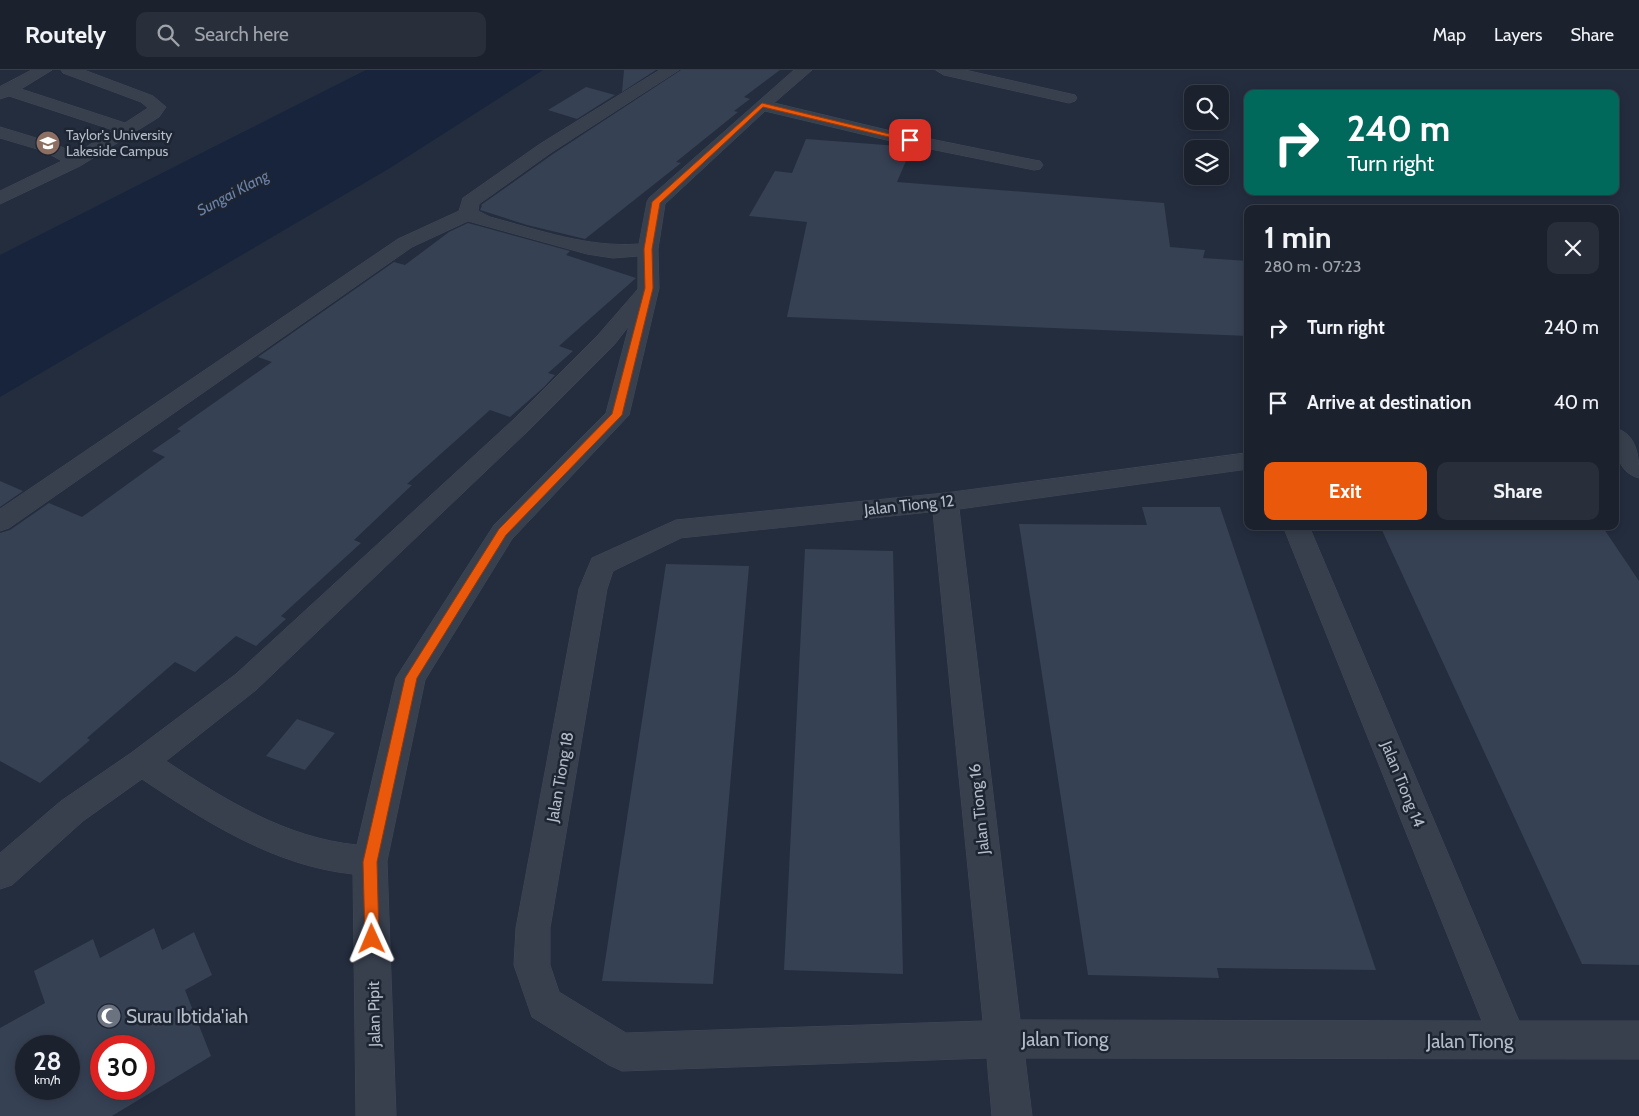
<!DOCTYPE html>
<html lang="en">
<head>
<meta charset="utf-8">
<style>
	body { margin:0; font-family:Cabin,sans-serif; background:#282f3a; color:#f1f3f6; height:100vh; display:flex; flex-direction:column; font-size:19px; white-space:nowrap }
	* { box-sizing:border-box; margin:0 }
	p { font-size:16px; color:#a0a4aa }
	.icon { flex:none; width:28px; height:28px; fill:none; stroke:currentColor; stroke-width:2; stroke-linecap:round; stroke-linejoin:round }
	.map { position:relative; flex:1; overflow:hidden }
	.details { position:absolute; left:1244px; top:135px; width:375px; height:325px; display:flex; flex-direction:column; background:#1b222e; border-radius:10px; box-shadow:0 2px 12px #0003,0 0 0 1px #393f4a }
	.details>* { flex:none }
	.top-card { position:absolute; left:1244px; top:20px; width:375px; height:105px; border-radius:10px; box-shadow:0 2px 12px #0003,0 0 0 1px #393f4a; background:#00695c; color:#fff; overflow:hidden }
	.fabs { position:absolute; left:1184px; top:15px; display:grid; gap:10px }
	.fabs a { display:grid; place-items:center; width:45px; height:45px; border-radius:10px; background:#1b222e; box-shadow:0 2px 12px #0003,0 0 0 1px #393f4a; font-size:25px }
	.speed { position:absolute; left:15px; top:965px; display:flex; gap:10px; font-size:25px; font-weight:700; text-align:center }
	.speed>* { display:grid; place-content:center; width:65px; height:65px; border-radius:50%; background:#1b222e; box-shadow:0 2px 12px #0003,0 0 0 1px #393f4a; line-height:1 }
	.speed small { font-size:12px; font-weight:400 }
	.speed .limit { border:8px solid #d22; background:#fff; color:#111 }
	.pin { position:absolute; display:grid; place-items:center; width:42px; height:42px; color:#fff; margin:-21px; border-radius:10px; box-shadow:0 2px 8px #0006 }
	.me { position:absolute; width:55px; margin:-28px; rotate:359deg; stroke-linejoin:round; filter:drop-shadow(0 0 4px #0008) }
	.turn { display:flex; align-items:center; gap:18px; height:105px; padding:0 20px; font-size:22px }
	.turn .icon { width:65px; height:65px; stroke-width:2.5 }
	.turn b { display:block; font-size:35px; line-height:42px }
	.round { display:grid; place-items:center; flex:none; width:52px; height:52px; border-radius:10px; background:#282f3a }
	.overview { display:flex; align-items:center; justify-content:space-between; height:85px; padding:0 20px }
	h1 { font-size:30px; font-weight:800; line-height:38px }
	.cta { display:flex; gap:10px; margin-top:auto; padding:10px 20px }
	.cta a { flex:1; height:58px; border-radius:10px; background:#ea580c; color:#fff; font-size:20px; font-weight:800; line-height:58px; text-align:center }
	.cta a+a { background:#282f3a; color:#f1f3f6 }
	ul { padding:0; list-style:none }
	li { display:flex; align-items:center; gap:15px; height:75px; padding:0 20px }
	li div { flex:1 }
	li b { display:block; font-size:19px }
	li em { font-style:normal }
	header { display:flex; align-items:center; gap:30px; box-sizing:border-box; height:70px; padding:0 25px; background:#1b222e; border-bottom:1px solid #393f4a }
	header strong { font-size:24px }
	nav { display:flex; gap:28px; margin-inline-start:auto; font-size:18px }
	.search { width:350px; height:45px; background:#282f3a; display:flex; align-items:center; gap:12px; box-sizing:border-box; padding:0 18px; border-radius:10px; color:#a0a4aa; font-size:19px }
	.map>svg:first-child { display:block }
	.water { fill:#17243c }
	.building { fill:#364154; fill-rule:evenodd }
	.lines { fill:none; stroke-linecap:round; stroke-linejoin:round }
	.minor-casing { stroke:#414957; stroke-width:1 }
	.minor { fill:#38404e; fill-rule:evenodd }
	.route { fill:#ea580c; stroke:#983908 }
	.labels { text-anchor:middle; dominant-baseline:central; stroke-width:5; stroke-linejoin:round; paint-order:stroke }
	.far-poi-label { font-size:14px; fill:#b4bbc9; stroke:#1d2533; text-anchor:start }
	.far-water-label { font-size:15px; font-style:italic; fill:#6c83a8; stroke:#1d2533 }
	.street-label { font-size:16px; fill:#b4bbc9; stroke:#1d2533 }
	.near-poi-label { font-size:19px; fill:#b4bbc9; stroke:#1d2533; text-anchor:start }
	.near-street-label { font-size:19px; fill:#b4bbc9; stroke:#1d2533 }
</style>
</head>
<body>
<header>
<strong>Routely</strong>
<div class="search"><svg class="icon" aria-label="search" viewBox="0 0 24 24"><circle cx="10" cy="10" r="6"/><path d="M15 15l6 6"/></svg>Search here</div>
<nav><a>Map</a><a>Layers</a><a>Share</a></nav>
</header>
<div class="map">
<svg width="1639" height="1046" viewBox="0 0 1639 1046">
	<rect width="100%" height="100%" fill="#242d3e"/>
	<!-- water -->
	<path class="water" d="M 366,0 L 543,0 L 390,98 L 0,327 L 0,185 Z"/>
	<!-- building -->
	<path class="building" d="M 624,0 L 656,0 L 622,22 Z
		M 681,0 L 780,0 L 744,27 L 750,29 L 734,41 L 738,42 L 676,92 L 681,93 L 585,169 L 527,155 L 480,140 L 482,136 L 481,135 L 553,84 Z
		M 586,17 L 615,25 L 577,49 L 548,40 Z
		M 806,69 L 912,77 L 897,112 L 1164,133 L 1170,177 L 1205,180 L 1203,188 L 1248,191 L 1248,266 L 787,247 L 807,152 L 749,146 L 775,101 L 792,103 Z
		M 468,153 L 570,181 L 566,185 L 636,208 L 559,276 L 573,281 L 548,303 L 555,305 L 544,317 L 510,347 L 490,340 L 407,414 L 412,415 L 354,470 L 361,473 L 281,546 L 286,549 L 256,576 L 236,566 L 195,602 L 175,592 L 87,668 L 90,670 L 40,713 L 0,691 L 0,463 L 10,460 L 49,433 L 82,447 L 165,387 L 152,381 L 181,361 L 177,359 L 272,292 L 258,287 L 394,192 L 405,195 L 449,162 Z
		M 0,411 L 23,421 L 0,437 Z
		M 1142,437 L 1220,437 L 1376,900 L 1217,898 L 1219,908 L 1088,905 L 1019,454 L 1147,455 Z
		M 1380,456 L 1602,456 L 1639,511 L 1639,895 L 1582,894 Z
		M 805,479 L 893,481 L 903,904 L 784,900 Z
		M 666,494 L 749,496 L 713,914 L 602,911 Z
		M 297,649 L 335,663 L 305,700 L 266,686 Z
		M 154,858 L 162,880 L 194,862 L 212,905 L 185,920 L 211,986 L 112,1046 L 0,1046 L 0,958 L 45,933 L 34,901 L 93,869 L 100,888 ZM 26,976 L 69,976 L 69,1019 L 26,1019 ZM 101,976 L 144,976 L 144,1019 L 101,1019 Z"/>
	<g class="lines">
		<defs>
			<path id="minor" d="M 32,0 L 52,0 L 21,19 L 125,53 L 148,38 L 141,32 L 63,3 L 61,0 L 84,0 L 153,26 L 166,37 L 159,47 L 80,96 L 0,134 L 0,121 L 62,91 L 44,81 L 0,68 L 0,57 L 56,74 L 75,84 L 113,60 L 9,26 L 0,29 L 0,17 Z
				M 660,0 L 679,0 L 552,82 L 479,134 L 478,141 L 490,147 C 539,160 588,178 639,174 L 647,132 L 649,128 L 794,0 L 812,0 L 774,33 L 891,61 L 1034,90 L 1040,91 L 1043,95 L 1040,99 L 1034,100 L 891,71 L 765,41 L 665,134 L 658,179 L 659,218 L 629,345 L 512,469 L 425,610 L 387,791 L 396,1046 L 356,1046 L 353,804 C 275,796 206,752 142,709 L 83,751 L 12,815 L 0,819 L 0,783 L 61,731 L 131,683 L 236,604 L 513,350 L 598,265 L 638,219 L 638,186 L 613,188 L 587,184 L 468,151 L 412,177 L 9,458 L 0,461 L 0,439 L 398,169 L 459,141 L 463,128 L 540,74 ZM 629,256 L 606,343 L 494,455 L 401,600 L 396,608 L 357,775 C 286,768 225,730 166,691 L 256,620 L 529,360 L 614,275 Z
				M 936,0 L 965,0 L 1075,25 L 1077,28 L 1075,31 L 1069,33 L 944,5 Z
				M 1615,358 C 1638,364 1639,388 1639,408 C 1616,402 1615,378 1615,358 Z
				M 1248,383 L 1248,399 L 959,439 L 1020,950 L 1482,951 L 1283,456 L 1309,456 L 1519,951 L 1639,951 L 1639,989 L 1025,988 L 1032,1046 L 992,1046 L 987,988 L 622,1001 L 609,995 L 532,947 L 514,895 L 516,858 L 579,519 L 592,488 L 676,450 L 945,423 ZM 933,442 L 983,951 L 626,963 L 559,922 L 550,895 L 550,858 L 607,519 L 613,501 L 681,468 Z"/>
		</defs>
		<!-- minor casing -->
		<use href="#minor" class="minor-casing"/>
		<!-- minor -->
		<use href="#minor" class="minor"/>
	</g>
	<!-- route -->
	<path class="route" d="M 762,33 L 914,70 L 910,72 L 763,37 L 660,133 L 652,179 L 653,218 L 622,345 L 506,465 L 417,608 L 377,792 L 379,869 L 377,874 L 372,876 L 367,874 L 365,869 L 363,792 L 405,608 L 499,459 L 612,344 L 645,218 L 644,179 L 652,132 Z"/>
	<!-- icons -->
	<defs>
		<symbol id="university-disc" viewBox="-11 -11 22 22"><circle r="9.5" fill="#8d6e63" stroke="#1d2533"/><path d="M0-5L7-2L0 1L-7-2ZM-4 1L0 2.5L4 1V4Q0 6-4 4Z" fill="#fff"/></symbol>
		<symbol id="mosque-disc" viewBox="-11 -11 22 22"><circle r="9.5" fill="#6b7280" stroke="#1d2533"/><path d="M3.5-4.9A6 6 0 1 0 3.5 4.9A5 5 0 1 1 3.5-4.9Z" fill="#fff"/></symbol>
	</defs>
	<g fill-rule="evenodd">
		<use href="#university-disc" x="34" y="59" width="28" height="28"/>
		<use href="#mosque-disc" x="95" y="932" width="28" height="28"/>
	</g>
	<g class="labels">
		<!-- far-poi labels -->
		<g class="far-poi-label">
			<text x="66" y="65">Taylor's University<tspan x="66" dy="16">Lakeside Campus</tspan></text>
		</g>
		<!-- far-water labels -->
		<g class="far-water-label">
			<text transform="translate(233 123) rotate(-28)">Sungai Klang</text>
		</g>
		<!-- street labels -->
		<g class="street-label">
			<text transform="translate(909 435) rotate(-6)">Jalan Tiong 12</text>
			<text transform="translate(560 707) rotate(-80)">Jalan Tiong 18</text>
			<text transform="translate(1403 714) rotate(68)">Jalan Tiong 14</text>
			<text transform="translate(979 739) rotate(-96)">Jalan Tiong 16</text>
			<text transform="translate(374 944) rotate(-91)">Jalan Pipit</text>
		</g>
		<!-- near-poi labels -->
		<g class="near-poi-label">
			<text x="126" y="946">Surau Ibtida'iah</text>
		</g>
		<!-- near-street labels -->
		<g class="near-street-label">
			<text x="1065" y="969">Jalan Tiong</text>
			<text x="1470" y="971">Jalan Tiong</text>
		</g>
	</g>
</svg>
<div class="fabs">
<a><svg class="icon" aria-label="search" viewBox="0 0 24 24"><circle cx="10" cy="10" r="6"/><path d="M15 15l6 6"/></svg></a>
<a><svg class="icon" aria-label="layers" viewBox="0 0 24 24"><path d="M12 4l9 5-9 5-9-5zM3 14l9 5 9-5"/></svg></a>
</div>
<div class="speed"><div>28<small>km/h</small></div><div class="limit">30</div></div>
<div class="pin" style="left:910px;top:70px;background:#d93025"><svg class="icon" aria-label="arrive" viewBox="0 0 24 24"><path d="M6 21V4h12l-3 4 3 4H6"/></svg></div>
<svg class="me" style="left:372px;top:869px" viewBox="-20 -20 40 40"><path d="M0-17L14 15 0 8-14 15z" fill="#ea580c" stroke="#fff" stroke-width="4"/></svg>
<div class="top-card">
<div class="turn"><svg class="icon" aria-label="right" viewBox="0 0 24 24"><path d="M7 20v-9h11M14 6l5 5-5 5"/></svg><div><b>240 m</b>Turn right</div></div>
</div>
<section class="details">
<div class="overview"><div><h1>1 min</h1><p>280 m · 07:23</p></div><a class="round"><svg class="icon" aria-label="close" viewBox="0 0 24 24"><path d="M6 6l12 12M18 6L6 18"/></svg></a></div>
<ul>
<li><svg class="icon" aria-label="right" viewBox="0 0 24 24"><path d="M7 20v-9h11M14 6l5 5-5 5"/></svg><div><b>Turn right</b></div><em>240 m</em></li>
<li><svg class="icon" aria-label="arrive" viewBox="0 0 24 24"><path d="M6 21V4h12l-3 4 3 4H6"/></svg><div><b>Arrive at destination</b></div><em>40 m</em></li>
</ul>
<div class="cta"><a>Exit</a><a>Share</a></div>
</section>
</div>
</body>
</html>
